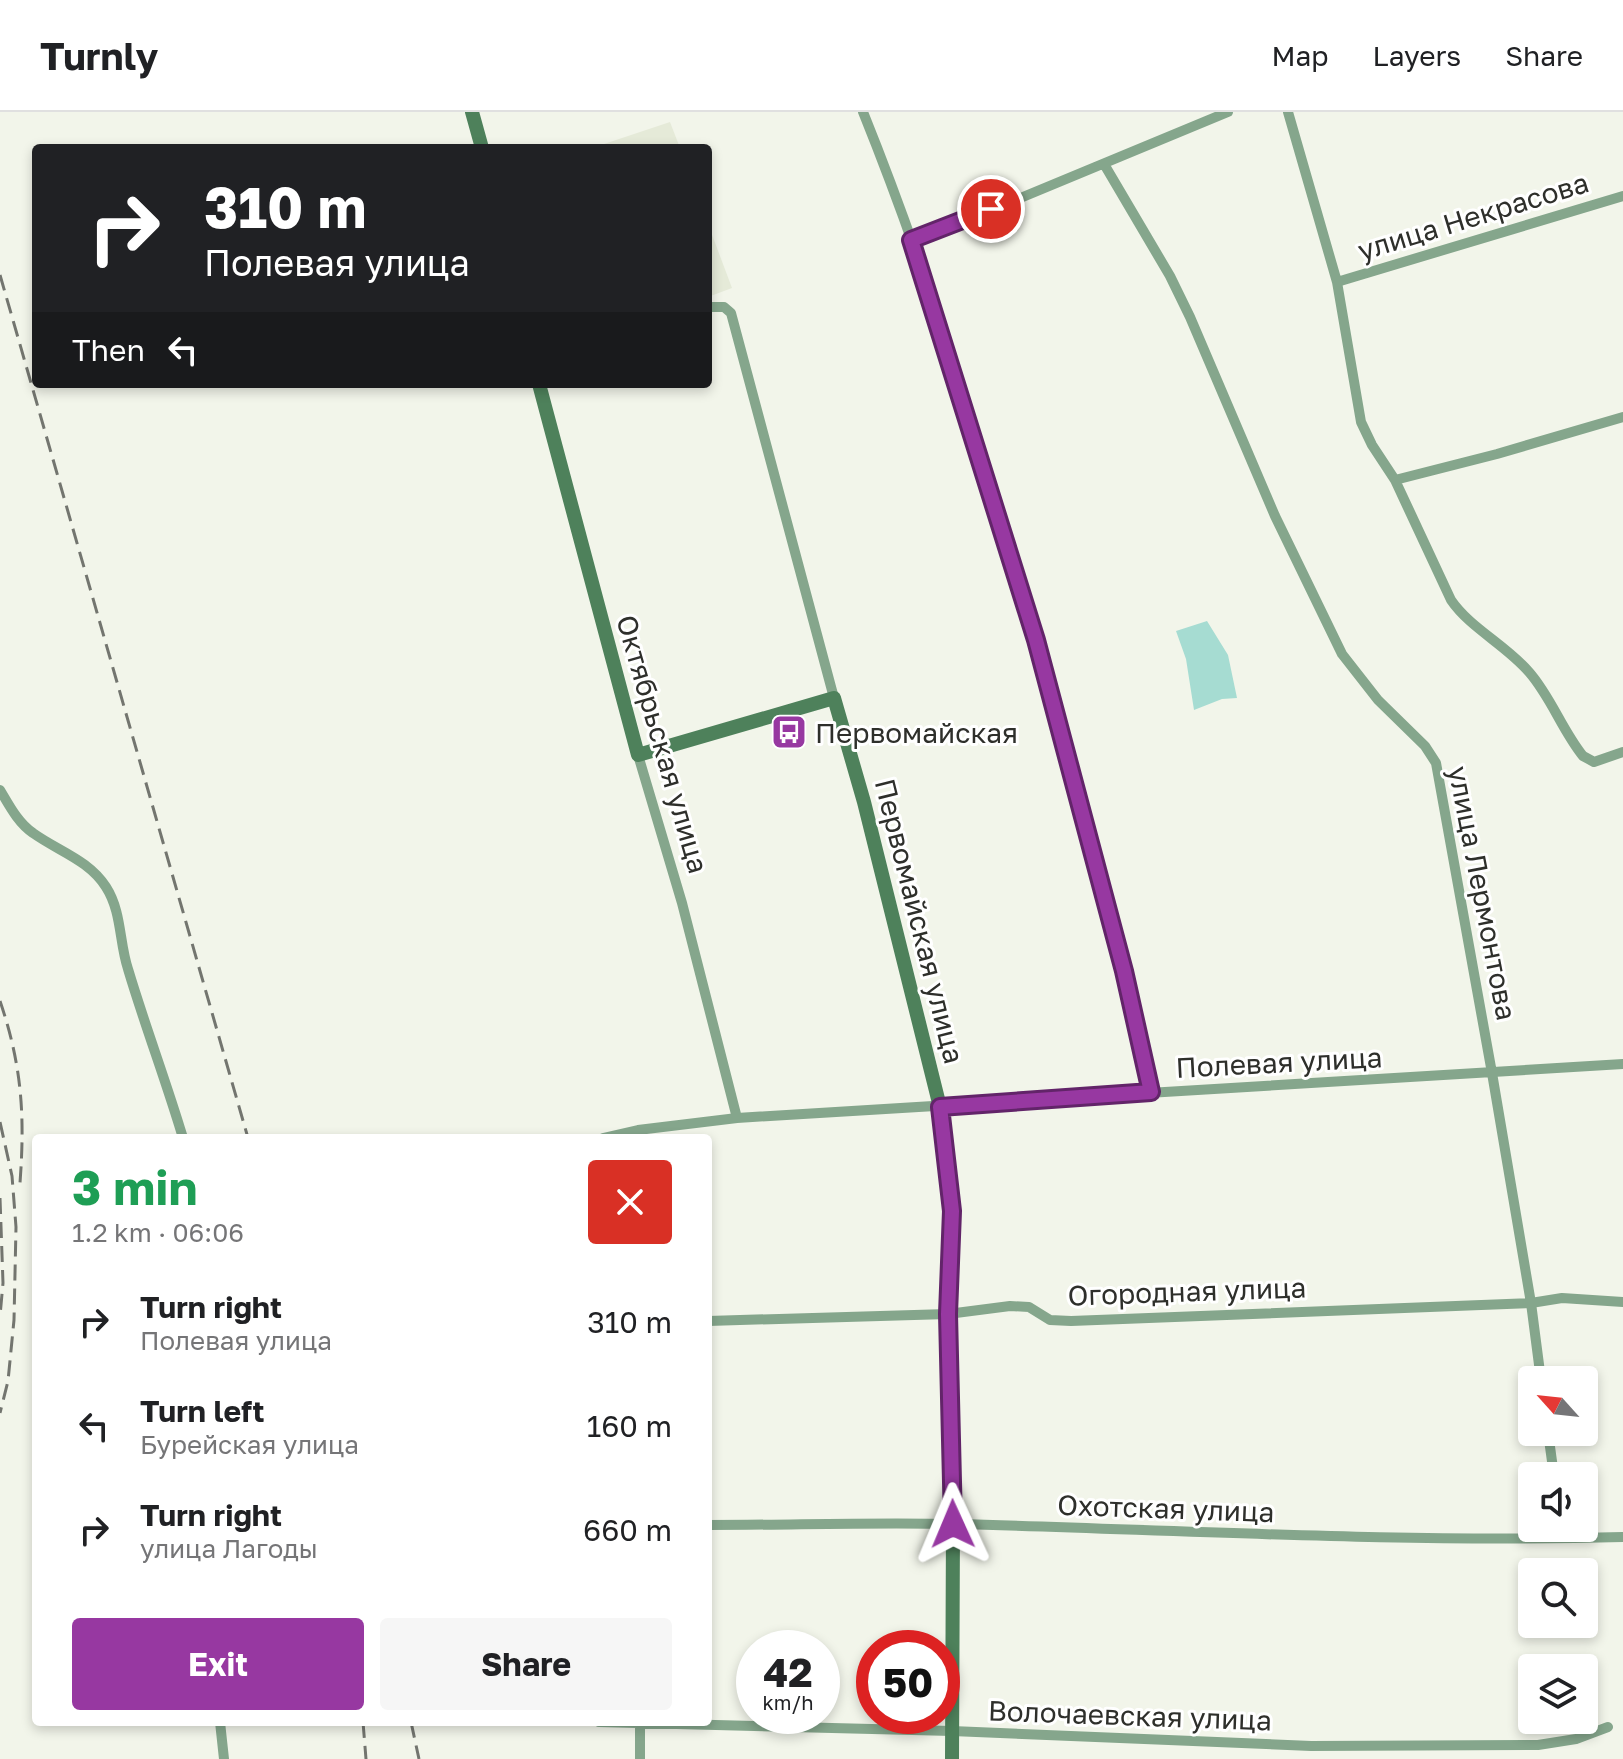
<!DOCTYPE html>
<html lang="en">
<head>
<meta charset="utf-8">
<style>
	body { margin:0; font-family:"Golos Text",sans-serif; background:#f6f6f6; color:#202124; height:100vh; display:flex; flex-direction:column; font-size:30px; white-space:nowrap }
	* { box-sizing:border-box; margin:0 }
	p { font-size:26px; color:#757577 }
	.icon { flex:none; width:44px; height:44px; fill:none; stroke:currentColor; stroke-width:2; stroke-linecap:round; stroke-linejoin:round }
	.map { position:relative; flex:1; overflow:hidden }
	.details { position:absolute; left:32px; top:1022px; width:680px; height:592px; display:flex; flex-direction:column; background:#fff; border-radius:8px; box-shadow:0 4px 12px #0003 }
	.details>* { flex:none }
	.banner { position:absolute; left:32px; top:32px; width:680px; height:244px; border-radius:8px; box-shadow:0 4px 12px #0003; background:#202124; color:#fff; overflow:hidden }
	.needle { width:52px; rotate:297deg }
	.fabs { position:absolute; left:1518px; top:1254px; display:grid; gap:16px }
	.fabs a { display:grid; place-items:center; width:80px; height:80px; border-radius:8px; background:#fff; box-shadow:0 4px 12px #0003; font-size:40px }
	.speed { position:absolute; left:736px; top:1518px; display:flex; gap:16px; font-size:40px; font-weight:700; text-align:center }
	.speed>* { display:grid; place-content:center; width:104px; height:104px; border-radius:50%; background:#fff; box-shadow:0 4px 12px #0003; line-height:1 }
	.speed small { font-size:20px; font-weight:400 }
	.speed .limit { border:12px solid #d22; background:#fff; color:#111 }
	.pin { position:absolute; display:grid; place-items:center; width:68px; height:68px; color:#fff; margin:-34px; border:4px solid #fff; border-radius:50%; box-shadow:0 2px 8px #0007 }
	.me { position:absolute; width:88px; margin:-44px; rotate:359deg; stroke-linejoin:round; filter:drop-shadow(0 0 6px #0008) }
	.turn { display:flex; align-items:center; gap:28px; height:168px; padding:0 40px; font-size:36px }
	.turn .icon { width:104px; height:104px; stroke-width:2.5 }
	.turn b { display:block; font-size:56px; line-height:68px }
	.then { display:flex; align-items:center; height:76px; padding:0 40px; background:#0003; gap:16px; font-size:30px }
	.round { display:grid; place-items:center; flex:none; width:84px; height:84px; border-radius:8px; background:#f6f6f6 }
	.headline { display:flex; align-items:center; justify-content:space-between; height:136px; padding:0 40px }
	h1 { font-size:48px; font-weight:700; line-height:60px; color:#1e9e55 }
	.cta { display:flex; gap:16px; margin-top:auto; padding:16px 40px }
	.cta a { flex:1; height:92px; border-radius:8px; background:#9738a1; color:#fff; font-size:32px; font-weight:700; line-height:92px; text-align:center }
	.cta a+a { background:#f6f6f6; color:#202124 }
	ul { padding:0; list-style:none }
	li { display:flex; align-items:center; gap:24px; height:104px; padding:0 40px }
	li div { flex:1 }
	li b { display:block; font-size:30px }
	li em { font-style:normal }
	header { display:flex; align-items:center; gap:48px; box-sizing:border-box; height:112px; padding:0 40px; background:#fff; border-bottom:2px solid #e0e0e0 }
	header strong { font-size:38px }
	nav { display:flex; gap:44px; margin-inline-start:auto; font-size:28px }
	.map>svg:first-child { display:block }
	.built { fill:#e5ead8 }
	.water { fill:#a6dcd2 }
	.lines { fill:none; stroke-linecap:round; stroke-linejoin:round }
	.minor { stroke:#85a68c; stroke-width:10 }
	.secondary { stroke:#4e815b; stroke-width:14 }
	.rail { stroke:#73756f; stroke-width:3; stroke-dasharray:16 8; stroke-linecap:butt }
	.route-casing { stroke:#622469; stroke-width:20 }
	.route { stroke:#9738a1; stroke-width:14 }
	.labels { text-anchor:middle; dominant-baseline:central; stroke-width:6; stroke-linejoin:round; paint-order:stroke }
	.street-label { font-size:28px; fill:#2e2f2b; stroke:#fff }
	.poi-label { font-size:28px; fill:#2e2f2b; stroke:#fff; text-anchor:start }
</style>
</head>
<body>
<header>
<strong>Turnly</strong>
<nav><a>Map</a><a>Layers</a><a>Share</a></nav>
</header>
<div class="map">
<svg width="1623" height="1647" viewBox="0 0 1623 1647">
	<rect width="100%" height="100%" fill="#f2f5ea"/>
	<!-- built -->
	<path class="built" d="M 670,10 L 680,36 L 592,36 Z
		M 708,112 L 732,176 L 708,185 Z"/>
	<!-- water -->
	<path class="water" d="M 1207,509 L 1228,543 L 1237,586 L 1222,587 L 1194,598 L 1186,547 L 1176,519 Z"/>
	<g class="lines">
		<!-- minor -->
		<path class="minor" d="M 863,0 C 951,218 1014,448 1075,675 C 1095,751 1117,827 1134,904 C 1140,930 1148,954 1151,980
			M 1288,0 L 1337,170 L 1361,310 L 1372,333 L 1395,368 L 1451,488 C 1470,516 1506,533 1529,560 C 1551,585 1562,618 1583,644 L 1594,650 L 1623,640
			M 1104,52 L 1170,164 L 1190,205 L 1275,404 L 1342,542 L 1378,588 L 1425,634 L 1436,651 L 1492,961 L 1531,1191 L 1541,1268
			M 911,128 L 1018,87 L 1228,0
			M 1337,170 L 1623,84
			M 708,195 L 724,195 L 731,201 L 834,586
			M 1395,368 L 1497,342 L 1623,305
			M 638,643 L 682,791 L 737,1006
			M 0,678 C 9,693 18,711 33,721 C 58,739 89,748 106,775 C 122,800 119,830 128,857 C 145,914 166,969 183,1026
			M 603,1026 L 638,1018 L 737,1006 L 1623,952
			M 708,1209 L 948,1202 L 1010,1194 L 1029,1195 L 1050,1208 L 1071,1209 L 1531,1191 L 1562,1186 L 1623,1190
			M 1548,1320 L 1554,1364
			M 708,1413 C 791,1413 874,1410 957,1412 C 1179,1418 1401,1431 1623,1425
			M 220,1610 L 224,1647
			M 599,1610 L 952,1619 L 1311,1634 L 1538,1633 L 1576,1627 L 1608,1615
			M 640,1610 L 640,1647"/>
		<!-- secondary -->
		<path class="secondary" d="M 472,0 L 482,36
			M 539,272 L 638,643 L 834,586 L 864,690 L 940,995 L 952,1099 L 948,1202 L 953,1412 L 952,1647"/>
		<!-- rail -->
		<path class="rail" d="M 0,163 L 248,1026
			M 0,889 C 22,954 25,1003 20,1071
			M 0,1010 L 12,1064 L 16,1115 L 14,1208 L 8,1269 L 0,1301
			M 0,1086 L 3,1171 L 0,1204
			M 363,1610 L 366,1647
			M 411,1610 L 419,1647"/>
	</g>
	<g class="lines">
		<defs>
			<path id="route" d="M 953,1412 L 948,1202 L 952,1099 L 940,995 L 1151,980 L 1124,859 L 1036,528 L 911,128 L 991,97"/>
		</defs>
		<!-- route casing -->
		<use href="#route" class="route-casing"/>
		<!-- route -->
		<use href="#route" class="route"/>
	</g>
	<!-- icons -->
	<defs>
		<symbol id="bus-square" viewBox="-11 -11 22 22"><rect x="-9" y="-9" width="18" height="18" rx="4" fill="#9738a1" stroke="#fff"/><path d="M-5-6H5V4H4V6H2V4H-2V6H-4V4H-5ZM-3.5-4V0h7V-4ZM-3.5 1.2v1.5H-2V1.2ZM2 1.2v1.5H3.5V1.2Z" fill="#fff"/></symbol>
	</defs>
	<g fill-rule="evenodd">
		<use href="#bus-square" x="769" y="600" width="40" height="40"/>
	</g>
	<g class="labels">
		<!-- street labels -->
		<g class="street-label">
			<text transform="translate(1473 104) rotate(-17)">улица Некрасова</text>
			<text transform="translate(663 632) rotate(74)">Октябрьская улица</text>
			<text transform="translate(1483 781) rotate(79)">улица Лермонтова</text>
			<text transform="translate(920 809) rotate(76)">Первомайская улица</text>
			<text transform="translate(1279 950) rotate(-3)">Полевая улица</text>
			<text transform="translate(1187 1179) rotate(-2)">Огородная улица</text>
			<text transform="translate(1166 1396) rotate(2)">Охотская улица</text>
			<text transform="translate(1130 1603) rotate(2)">Волочаевская улица</text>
		</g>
		<!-- poi labels -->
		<g class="poi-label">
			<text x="815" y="620">Первомайская</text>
		</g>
	</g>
</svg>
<div class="fabs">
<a><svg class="needle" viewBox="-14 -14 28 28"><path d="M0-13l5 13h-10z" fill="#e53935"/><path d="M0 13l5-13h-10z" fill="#757577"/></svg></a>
<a><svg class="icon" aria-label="sound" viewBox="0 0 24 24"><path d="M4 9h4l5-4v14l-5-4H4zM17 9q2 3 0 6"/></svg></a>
<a><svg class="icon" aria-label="search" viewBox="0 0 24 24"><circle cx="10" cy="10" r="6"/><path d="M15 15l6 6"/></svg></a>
<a><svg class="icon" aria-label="layers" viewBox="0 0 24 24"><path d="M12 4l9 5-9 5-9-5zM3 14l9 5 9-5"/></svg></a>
</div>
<div class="speed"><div>42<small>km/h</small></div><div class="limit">50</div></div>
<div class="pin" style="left:991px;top:97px;background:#d93025"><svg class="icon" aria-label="arrive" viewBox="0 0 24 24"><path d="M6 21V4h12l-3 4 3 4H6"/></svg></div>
<svg class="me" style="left:953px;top:1412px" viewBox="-20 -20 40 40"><path d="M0-17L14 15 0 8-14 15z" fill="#9738a1" stroke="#fff" stroke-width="4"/></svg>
<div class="banner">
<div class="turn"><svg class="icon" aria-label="right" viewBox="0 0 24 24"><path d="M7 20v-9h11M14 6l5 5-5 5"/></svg><div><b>310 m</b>Полевая улица</div></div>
<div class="then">Then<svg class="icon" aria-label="left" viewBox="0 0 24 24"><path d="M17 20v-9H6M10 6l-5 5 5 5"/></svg></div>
</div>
<section class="details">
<div class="headline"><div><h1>3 min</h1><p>1.2 km · 06:06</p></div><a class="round" style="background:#d93025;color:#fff"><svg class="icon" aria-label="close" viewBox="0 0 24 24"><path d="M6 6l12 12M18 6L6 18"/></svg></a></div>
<ul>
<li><svg class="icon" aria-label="right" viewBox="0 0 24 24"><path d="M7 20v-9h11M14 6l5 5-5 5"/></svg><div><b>Turn right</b><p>Полевая улица</p></div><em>310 m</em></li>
<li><svg class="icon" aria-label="left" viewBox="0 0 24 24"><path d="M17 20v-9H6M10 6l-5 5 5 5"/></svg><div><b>Turn left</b><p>Бурейская улица</p></div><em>160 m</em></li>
<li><svg class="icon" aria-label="right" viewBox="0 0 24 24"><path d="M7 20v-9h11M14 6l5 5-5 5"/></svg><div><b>Turn right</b><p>улица Лагоды</p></div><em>660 m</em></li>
</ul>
<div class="cta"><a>Exit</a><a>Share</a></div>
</section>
</div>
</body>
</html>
